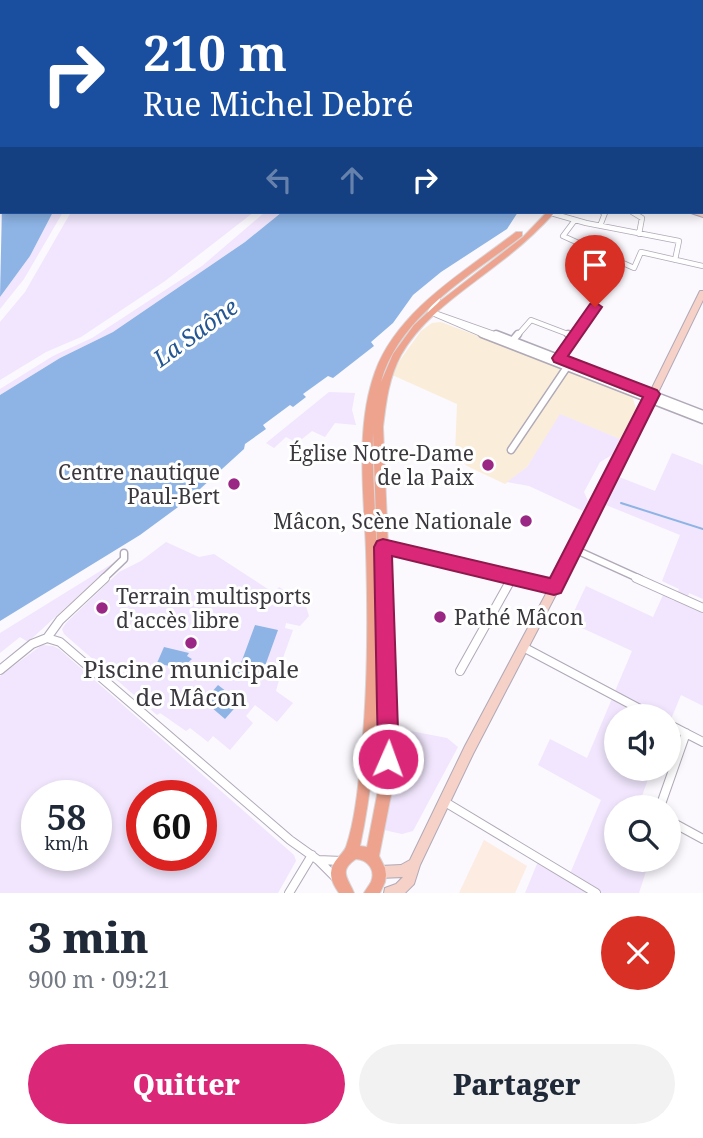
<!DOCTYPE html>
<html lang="fr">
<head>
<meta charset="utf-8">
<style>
	body { margin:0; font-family:"Noto Serif",serif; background:#f2f2f3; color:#1f2937; height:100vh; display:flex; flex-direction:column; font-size:26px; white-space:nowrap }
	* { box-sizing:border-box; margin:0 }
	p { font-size:23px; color:#747a83 }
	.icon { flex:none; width:38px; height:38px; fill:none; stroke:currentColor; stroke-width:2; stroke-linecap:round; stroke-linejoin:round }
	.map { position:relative; height:893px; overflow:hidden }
	.panel { display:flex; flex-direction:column; background:#fff; flex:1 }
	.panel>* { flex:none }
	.hud { position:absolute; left:0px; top:0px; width:704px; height:214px; box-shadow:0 4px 10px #0003; background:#1a4fa0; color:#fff; overflow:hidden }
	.tools { position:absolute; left:604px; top:704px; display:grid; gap:14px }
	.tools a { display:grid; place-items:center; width:77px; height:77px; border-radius:50%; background:#fff; box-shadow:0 4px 10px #0003; font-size:35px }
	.speed { position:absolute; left:21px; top:780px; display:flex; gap:14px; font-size:35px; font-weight:700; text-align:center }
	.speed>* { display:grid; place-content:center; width:91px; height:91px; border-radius:50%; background:#fff; box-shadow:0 4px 10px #0003; line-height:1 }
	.speed small { font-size:18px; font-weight:400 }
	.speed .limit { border:10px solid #d22; background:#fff; color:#111 }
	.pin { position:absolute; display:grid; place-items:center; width:60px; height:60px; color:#fff; margin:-72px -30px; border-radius:50% 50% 50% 0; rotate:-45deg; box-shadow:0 0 7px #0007 }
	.pin .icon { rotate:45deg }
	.me { position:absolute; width:77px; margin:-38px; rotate:2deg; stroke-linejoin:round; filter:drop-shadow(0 0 5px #0008) }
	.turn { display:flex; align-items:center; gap:24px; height:147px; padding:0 28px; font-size:32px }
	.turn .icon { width:91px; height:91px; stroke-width:2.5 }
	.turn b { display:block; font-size:49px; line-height:60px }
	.lanes { display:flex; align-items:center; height:66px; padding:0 28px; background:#0003; justify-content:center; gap:35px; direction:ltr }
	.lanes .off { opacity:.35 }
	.round { display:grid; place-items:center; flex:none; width:74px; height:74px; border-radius:37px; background:#f2f2f3 }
	.summary { display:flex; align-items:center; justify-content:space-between; height:119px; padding:0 28px }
	h1 { font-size:42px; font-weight:800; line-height:52px }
	.action { display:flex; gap:14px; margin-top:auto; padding:14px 28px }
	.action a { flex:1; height:80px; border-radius:42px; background:#db2777; color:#fff; font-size:28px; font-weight:800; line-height:80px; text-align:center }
	.action a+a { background:#f2f2f3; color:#1f2937 }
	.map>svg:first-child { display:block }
	.commercial { fill:#faeeda }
	.education { fill:#fdece1 }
	.green { fill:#f1e6fd; fill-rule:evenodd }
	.water { fill:#8db4e5 }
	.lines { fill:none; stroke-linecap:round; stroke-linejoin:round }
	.stream { stroke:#8db4e5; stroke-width:2 }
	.street-far3-casing { stroke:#b0a9b7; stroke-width:5 }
	.street-far2-casing { stroke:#b0a9b7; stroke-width:6 }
	.street-far1-casing { stroke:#b0a9b7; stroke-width:9 }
	.street-casing { stroke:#b0a9b7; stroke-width:10 }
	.secondary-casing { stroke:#b0a9b7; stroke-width:2 }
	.primary-casing { stroke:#d8d7d8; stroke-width:2 }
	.street-far3 { stroke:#fff; stroke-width:3.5 }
	.street-far2 { stroke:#fff; stroke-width:4.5 }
	.street-far1 { stroke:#fff; stroke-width:6 }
	.street { stroke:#fff; stroke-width:8 }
	.secondary { fill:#f6d1c7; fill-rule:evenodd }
	.primary { fill:#eea38f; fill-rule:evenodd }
	.route { fill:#db2777; stroke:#8e194d; stroke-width:2 }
	.poi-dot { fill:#9a2784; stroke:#fff; stroke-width:2.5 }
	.labels { text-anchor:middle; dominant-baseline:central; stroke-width:6; stroke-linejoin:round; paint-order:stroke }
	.poi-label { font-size:21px; fill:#3b383e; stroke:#fff; text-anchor:end }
	.water-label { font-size:23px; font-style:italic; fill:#235692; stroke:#fff }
	.near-poi-label { font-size:24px; fill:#3b383e; stroke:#fff }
</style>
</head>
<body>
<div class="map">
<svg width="703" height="893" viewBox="0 0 703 893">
	<rect width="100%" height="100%" fill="#fbf8fe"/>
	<!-- commercial -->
	<path class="commercial" d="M 441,322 L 632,395 L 636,409 L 620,439 L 561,415 L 527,467 L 505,484 L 467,466 L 455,455 L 457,404 L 390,374 L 421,331 L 432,323 Z"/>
	<!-- education -->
	<path class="education" d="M 484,840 L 527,866 L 515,893 L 459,893 Z"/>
	<!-- green -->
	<path class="green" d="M 53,212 L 63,212 L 24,279 L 0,309 L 0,297 L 30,256 Z
		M 71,212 L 254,212 L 165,281 L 81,337 L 46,352 L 0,380 L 0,322 L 25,292 Z
		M 265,212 L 282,212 L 245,242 L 113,332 L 60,358 L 0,395 L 0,389 L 53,356 L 92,338 L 202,266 Z
		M 329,392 L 355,393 L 352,410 L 356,425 L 335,423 L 325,437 L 312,431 L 297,443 L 286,437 L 274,448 L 266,443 Z
		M 560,414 L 620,439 L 612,455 L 600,462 L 584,492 L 588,501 L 583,511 L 529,486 L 507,482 L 527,467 Z
		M 672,453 L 703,465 L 703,599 L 689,593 L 686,605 L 703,613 L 703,706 L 681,695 L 669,724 L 668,716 L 616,716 L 616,768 L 652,768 L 638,807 L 616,807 L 616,859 L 650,859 L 639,893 L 525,893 L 539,859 L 569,876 L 601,800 L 538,765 L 550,739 L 587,758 L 632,651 L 569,622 L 586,586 L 653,617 L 663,595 L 674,601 L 679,589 L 662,581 L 680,535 L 606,505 L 619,477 L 655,491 Z
		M 166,542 L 199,557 L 214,554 L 274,593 L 279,587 L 305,603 L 309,616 L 300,626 L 286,623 L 285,628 L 293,630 L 279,669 L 285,671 L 282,679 L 275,679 L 279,680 L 276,691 L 293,703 L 277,722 L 255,705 L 246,716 L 253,723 L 230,750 L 213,736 L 208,742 L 190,728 L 186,731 L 160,713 L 157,715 L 64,634 L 62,629 L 66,623 L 119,572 L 141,561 Z
		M 115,562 L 28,642 L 20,637 L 0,653 L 0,633 Z
		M 42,645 L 53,646 L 59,649 L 294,855 L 296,861 L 278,893 L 0,893 L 0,676 ZM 37,796 L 96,796 L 96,856 L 37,856 ZM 142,796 L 201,796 L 201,856 L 142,856 Z
		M 395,728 L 447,738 L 458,747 L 413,831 L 402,834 L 384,830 Z"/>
	<!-- water -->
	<path class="water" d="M 2,206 L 2,212 L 53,212 L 30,256 L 0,297 Z
		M 282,212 L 518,212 L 507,229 L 441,272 L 413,295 L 393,323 L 371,342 L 374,346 L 333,378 L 328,376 L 303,394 L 306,397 L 293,407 L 290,405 L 263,425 L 266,429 L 245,444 L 244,449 L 189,499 L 140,535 L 0,621 L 0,395 L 60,358 L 113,332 L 245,242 Z
		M 255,625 L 278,630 L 260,680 L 237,674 Z
		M 164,647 L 189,653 L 187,656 L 192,659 L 181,669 L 157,663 Z
		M 218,685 L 240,702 L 225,719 L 204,701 Z"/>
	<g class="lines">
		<!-- stream -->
		<path class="stream" d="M 621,503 L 703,529"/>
		<defs>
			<path id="street-far3" d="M 471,0 L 482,2
				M 596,0 L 606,2"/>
			<path id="street-far2" d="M 632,212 L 642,218 L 639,234
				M 551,213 L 586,223 L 679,241 L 675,260
				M 575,220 L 563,236 L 634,268 L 641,252 L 703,266
				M 600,226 L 605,213 L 602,212
				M 438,299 L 430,312 L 486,336
				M 432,312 L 500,336
				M 517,336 L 531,320 L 573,336
				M 575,336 L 595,307"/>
			<path id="street-far1" d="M 482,334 L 703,420
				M 496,334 L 703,414
				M 568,334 L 574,336
				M 513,340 L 518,334
				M 559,358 L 576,334
				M 511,450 L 567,367
				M 383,547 L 521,579
				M 574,549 L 640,579
				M 103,579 L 124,559 L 124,553
				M 511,579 L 512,577"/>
			<path id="street" d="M 514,578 L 554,587
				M 636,578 L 703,608
				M 47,638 L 60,642 L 290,840 L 318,860
				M 523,647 L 653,716
				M 0,670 L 32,644 L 47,638 L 60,620 L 105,578
				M 460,671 L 512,578
				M 668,724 L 703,742
				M 445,802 L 596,893
				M 660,807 L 686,733
				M 668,820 L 703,839
				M 337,879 L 318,860 L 342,861
				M 289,893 L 312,855"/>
			<path id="secondary" d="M 608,0 L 614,0 L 612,2 L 606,2 Z
				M 0,52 L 2,52 L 2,56 L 0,56 Z
				M 690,212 L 703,213 L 703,217 L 691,213 Z
				M 700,291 L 703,291 L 703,300 L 615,481 L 473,754 L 420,865 L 414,884 L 405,893 L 384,893 L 385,888 L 396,884 L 403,877 L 380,878 L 376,876 L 374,872 L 376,868 L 380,866 L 401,865 L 410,860 L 465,746 L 606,481 Z"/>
			<path id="primary" d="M 413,0 L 429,2 L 417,2 Z
				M 703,41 L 703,45 L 702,46 L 702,42 Z
				M 547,212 L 555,212 C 538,231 519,248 499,263 C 465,290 424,315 401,355 C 389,377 386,402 383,427 L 396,738 L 394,780 L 379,856 L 385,868 L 386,875 L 385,882 L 380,893 L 364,893 C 366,889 369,886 371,882 C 376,870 368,860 356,859 C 338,871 348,878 354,893 L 339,893 C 335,887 331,881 331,873 C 332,860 342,856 346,847 C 356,818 359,778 362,747 C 368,683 368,616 366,551 C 364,494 355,427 375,372 C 398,309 466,271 516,232 L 522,232 L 522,236 C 471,275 398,317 381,382 L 393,354 L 414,325 L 439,302 L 523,237 ZM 373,433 L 384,738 L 380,780 L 367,847 L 360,846 C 380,753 380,657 377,562 C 376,519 372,476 373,433 Z"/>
		</defs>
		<!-- street-far3 casing -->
		<use href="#street-far3" class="street-far3-casing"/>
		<!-- street-far2 casing -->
		<use href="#street-far2" class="street-far2-casing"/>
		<!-- street-far1 casing -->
		<use href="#street-far1" class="street-far1-casing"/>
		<!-- street casing -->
		<use href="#street" class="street-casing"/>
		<!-- secondary casing -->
		<use href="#secondary" class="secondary-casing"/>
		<!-- primary casing -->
		<use href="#primary" class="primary-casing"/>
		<!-- street-far3 -->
		<use href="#street-far3" class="street-far3"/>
		<!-- street-far2 -->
		<use href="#street-far2" class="street-far2"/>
		<!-- street-far1 -->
		<use href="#street-far1" class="street-far1"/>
		<!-- street -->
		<use href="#street" class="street"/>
		<!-- secondary -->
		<use href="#secondary" class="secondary"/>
		<!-- primary -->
		<use href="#primary" class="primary"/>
	</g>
	<!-- route -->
	<path class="route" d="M 595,302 L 602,307 L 568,356 L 657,390 L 660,394 L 561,593 L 554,595 L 392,556 L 399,759 L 396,767 L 388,770 L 381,767 L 378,759 L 374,547 L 377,541 L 383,539 L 550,578 L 643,397 L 554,362 L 552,358 L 590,304 Z"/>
	<!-- markers -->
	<g class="poi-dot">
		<circle cx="488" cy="465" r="7"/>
		<circle cx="234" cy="484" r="7"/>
		<circle cx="526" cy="521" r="7"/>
		<circle cx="102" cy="608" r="7"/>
		<circle cx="440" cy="617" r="7"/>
		<circle cx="191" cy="643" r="7"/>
	</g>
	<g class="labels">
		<!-- poi labels -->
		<g class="poi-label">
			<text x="474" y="453">Église Notre-Dame<tspan x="474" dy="24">de la Paix</tspan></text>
			<text x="220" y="472">Centre nautique<tspan x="220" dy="24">Paul-Bert</tspan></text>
			<text x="512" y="521">Mâcon, Scène Nationale</text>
			<text x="116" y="596" text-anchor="start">Terrain multisports<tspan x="116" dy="24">d'accès libre</tspan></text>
			<text x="454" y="617" text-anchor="start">Pathé Mâcon</text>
		</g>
		<!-- water labels -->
		<g class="water-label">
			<text transform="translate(195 332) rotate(-36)">La Saône</text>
		</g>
		<!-- near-poi labels -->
		<g class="near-poi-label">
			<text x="191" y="668">Piscine municipale<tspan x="191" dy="28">de Mâcon</tspan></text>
		</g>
	</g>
</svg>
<div class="tools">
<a><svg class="icon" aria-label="sound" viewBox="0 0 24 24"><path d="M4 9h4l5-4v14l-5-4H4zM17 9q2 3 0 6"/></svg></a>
<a><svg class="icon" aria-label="search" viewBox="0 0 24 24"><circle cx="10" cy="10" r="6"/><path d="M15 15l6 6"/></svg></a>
</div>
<div class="speed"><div>58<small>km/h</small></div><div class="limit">60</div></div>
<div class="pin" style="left:595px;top:307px;background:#d93025"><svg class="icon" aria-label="arrive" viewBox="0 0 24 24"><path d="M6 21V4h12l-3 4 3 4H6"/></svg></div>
<svg class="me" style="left:388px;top:759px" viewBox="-20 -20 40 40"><circle r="17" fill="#db2777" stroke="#fff" stroke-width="3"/><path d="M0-11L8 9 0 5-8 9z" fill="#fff"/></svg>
<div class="hud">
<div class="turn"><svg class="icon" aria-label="right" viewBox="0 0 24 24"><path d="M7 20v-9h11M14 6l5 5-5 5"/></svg><div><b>210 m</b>Rue Michel Debré</div></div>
<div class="lanes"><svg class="icon off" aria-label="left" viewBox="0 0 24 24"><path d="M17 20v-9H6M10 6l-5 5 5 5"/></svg><svg class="icon off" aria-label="ahead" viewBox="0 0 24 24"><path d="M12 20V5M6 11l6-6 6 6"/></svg><svg class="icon" aria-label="right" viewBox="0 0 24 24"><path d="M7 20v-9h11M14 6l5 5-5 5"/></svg></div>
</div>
</div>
<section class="panel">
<div class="summary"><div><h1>3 min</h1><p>900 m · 09:21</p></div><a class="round" style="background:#d93025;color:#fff"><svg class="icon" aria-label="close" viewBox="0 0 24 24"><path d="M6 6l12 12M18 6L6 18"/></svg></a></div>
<div class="action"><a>Quitter</a><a>Partager</a></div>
</section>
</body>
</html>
